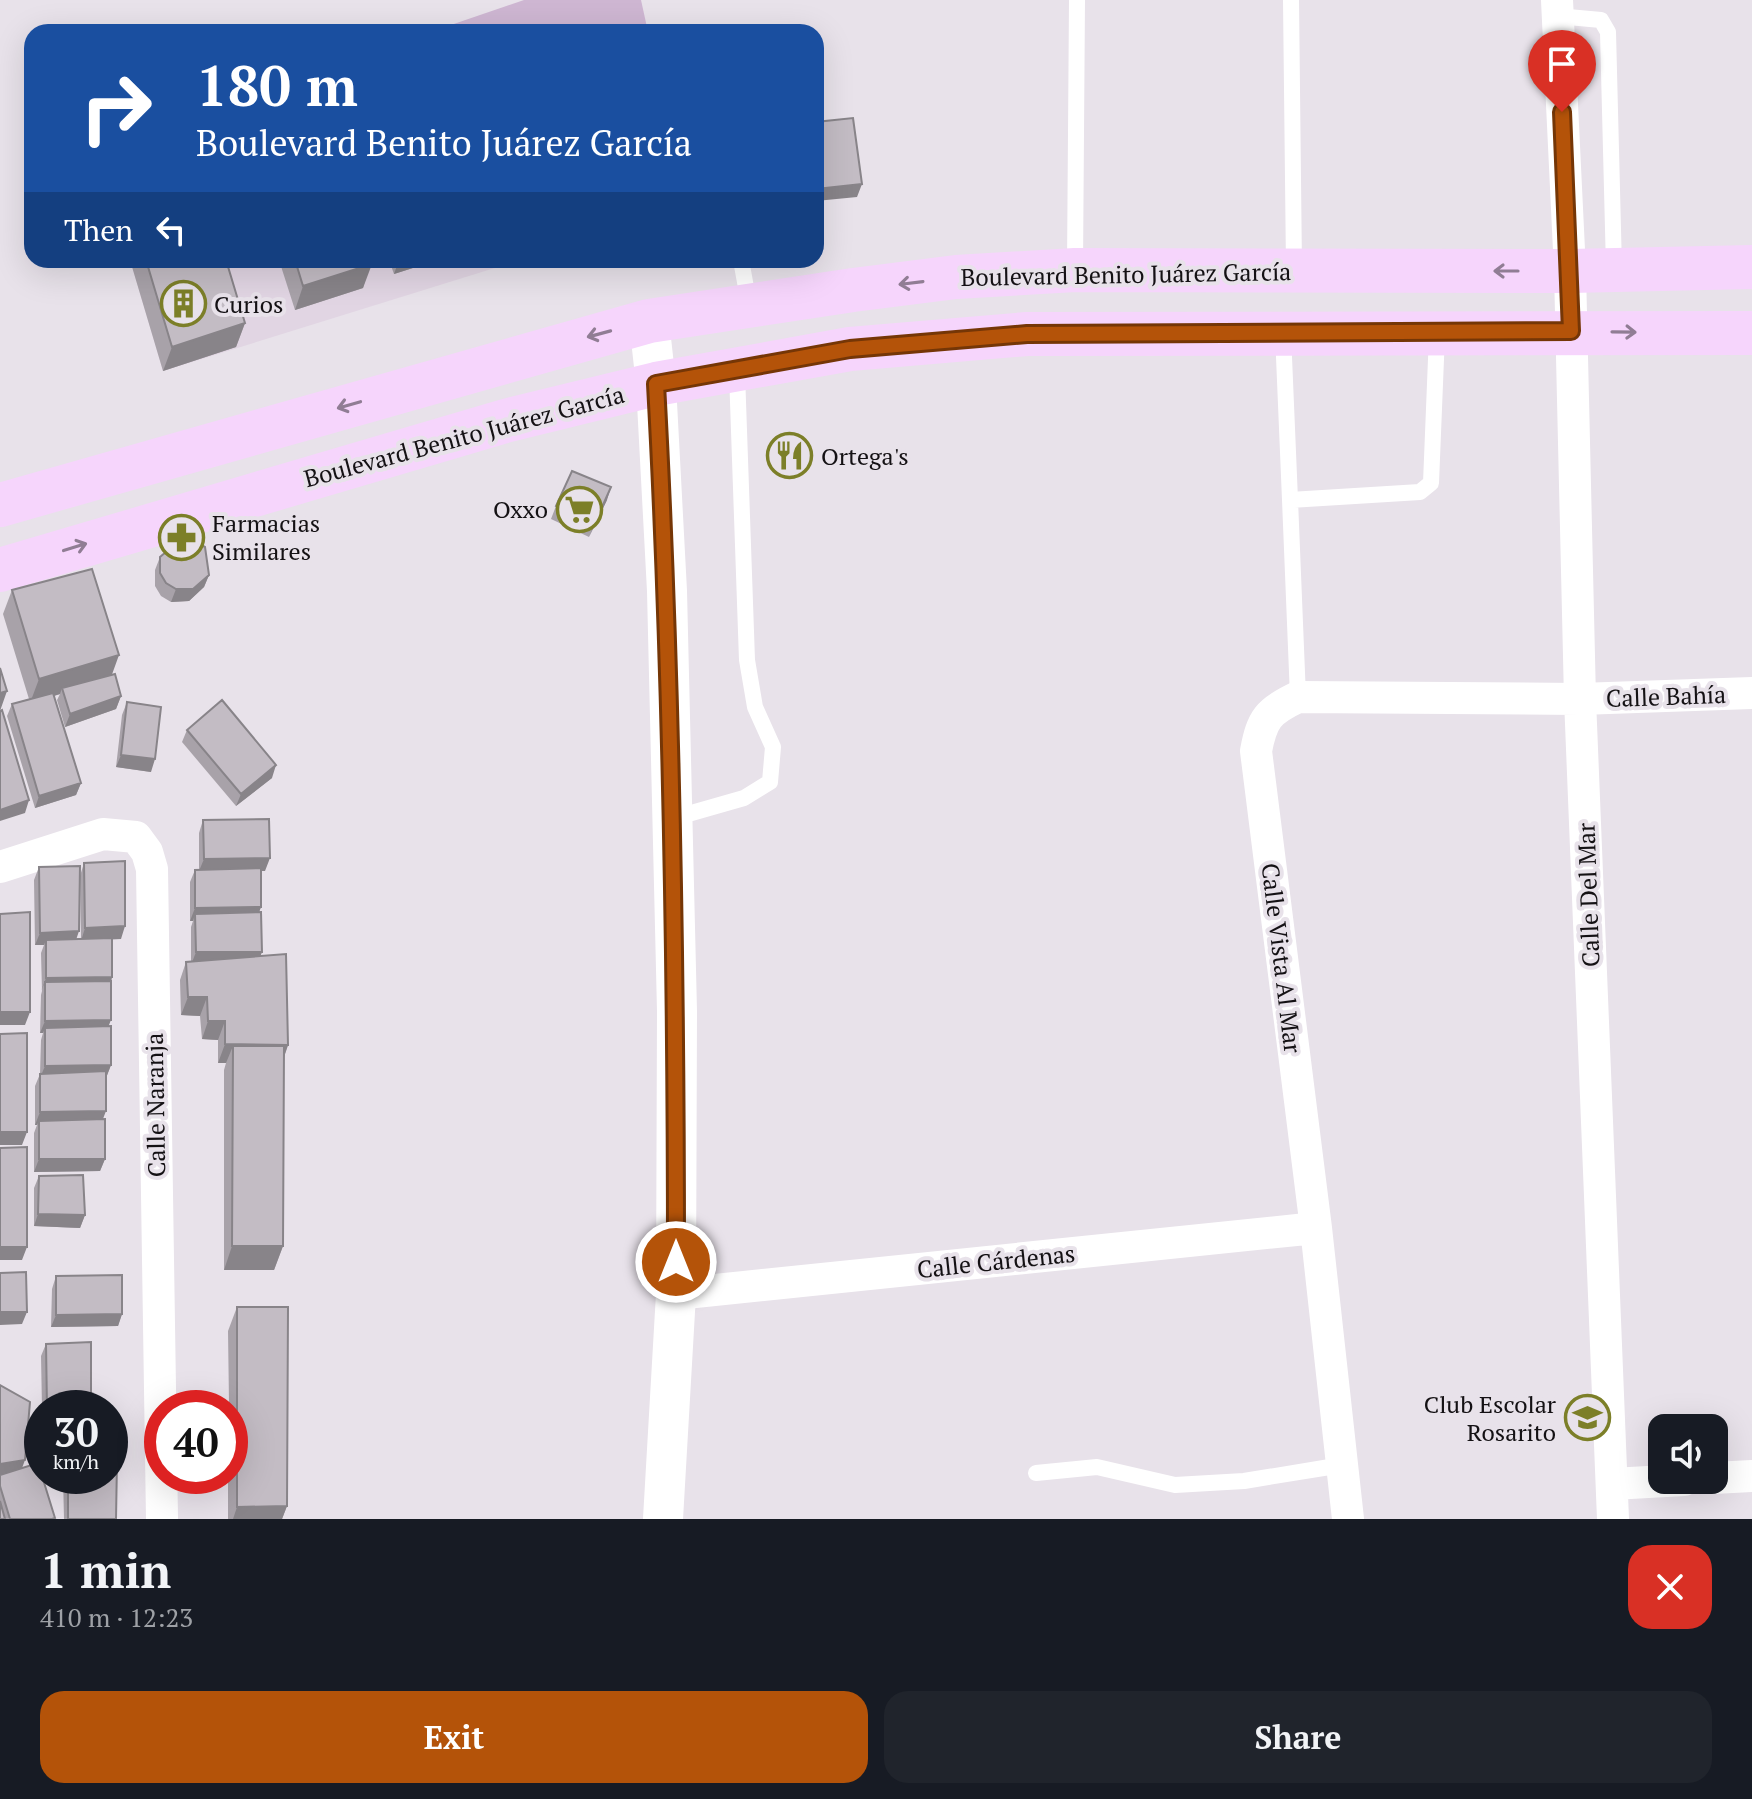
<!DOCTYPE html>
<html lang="en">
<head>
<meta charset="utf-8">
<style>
	body { margin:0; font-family:"PT Serif",serif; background:#20242c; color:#f1f3f6; height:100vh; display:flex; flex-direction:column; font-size:30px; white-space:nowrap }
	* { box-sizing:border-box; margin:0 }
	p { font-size:26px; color:#9ea1a6 }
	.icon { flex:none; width:44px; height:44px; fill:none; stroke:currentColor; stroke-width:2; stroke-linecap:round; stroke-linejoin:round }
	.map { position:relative; height:1519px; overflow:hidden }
	.sheet { display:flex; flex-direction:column; background:#171b24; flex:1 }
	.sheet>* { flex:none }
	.banner { position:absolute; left:24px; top:24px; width:800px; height:244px; border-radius:24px; box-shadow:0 8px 32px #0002; background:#1a4fa0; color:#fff; overflow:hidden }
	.controls { position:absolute; left:1648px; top:1414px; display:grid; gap:16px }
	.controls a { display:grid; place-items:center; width:80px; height:80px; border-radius:16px; background:#171b24; box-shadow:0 8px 32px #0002; font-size:40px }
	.speed { position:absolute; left:24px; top:1390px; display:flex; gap:16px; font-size:40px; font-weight:700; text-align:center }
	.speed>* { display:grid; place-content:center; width:104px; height:104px; border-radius:50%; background:#171b24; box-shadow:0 8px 32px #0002; line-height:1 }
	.speed small { font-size:20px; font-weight:400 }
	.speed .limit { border:12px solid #d22; background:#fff; color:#111 }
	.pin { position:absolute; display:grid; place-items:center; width:68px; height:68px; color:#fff; margin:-82px -34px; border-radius:50% 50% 50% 0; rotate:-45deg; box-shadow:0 0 8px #0007 }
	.pin .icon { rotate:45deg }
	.me { position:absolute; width:88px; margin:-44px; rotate:0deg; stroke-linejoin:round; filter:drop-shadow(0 0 6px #0008) }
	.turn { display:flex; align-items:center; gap:28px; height:168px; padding:0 40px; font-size:36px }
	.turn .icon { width:104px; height:104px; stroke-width:2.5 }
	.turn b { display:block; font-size:56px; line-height:68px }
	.then { display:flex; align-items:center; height:76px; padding:0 40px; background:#0003; gap:16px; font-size:30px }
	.round { display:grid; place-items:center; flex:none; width:84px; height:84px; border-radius:24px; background:#20242c }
	.head { display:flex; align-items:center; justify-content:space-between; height:136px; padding:0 40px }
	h1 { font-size:48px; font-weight:700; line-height:60px }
	.primary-button { display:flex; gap:16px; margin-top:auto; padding:16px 40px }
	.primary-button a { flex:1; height:92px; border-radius:24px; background:#b45309; color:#fff; font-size:32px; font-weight:700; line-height:92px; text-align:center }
	.primary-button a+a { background:#20242c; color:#f1f3f6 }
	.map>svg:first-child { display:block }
	.built { fill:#e1d5e3 }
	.green { fill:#ceb6d2 }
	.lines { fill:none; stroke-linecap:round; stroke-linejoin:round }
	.service { stroke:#fff; stroke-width:16 }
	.minor { stroke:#fff; stroke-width:32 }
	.tertiary { stroke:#fff; stroke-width:40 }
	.primary { stroke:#f6d5fc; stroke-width:44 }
	.wall { fill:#a8a2a9 }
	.shaded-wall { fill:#888489 }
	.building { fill:#c3bcc4; stroke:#888489; stroke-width:2 }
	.oneway { stroke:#907d94 }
	.route-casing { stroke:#753606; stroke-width:20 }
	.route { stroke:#b45309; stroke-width:14 }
	.labels { text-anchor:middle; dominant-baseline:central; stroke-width:8; stroke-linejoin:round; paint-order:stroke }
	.street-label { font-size:24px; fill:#141114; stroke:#e8e2ea }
	.poi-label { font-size:24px; fill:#141114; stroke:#e8e2ea; text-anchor:start }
</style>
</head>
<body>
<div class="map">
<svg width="1752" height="1519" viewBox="0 0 1752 1519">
	<rect width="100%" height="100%" fill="#e8e2ea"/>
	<!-- built -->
	<path class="built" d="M 130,260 L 510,260 L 511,263 L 163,371 Z"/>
	<!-- green -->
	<path class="green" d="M 524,0 L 641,0 L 648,32 L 443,32 L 442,28 Z"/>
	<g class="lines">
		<!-- service -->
		<path class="service" d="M 1291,0 L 1294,268
			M 1557,16 L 1601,20 L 1608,32 L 1614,268
			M 741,260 L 749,304
			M 1075,268 L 1077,0
			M 1283,333 L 1290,500 L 1420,492 L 1431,483 L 1437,334
			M 1290,500 L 1298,697
			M 674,818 L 744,798 L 770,782 L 773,747 L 755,707 L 747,660 L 737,373
			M 1036,1473 L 1097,1467 L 1175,1485 L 1244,1481 L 1342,1465"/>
		<!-- minor -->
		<path class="minor" d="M 1557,0 L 1570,271 L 1580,699 L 1613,1519
			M 0,867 L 103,834 L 136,837 L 147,852 L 152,869 L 162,1519
			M 676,1294 L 1316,1228
			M 1714,1478 L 1752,1476
			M 1612,1484 L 1684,1480
			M 1348,1519 L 1316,1228 L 1256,751 C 1262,719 1268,711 1298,697 L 1580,699 L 1752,693"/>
		<!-- tertiary -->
		<path class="tertiary" d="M 649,321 L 656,384 L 667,591 L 677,1011 L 676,1294 L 663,1519"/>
		<!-- primary -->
		<path class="primary" d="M 0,505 L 649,321 L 853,290 L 956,277 L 1075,270 L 1570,271 L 1752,267
			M 0,570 L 505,421 L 656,384 L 850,349 L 1027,334 L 1752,333"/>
	</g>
	<!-- wall -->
	<path class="wall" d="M 130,260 L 226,260 L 245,323 L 236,347 L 163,371 Z
		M 279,260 L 371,260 L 363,288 L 295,310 Z
		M 389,260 L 438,260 L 394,274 Z
		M 607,500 L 589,537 L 551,519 L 556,506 Z
		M 160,557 L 209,575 L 204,587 L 189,601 L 171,602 L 161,596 L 155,586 L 155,570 Z
		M 12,590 L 112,675 L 121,696 L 116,709 L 65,727 L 57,700 L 60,694 L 54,696 L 81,783 L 76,795 L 35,808 L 7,716 L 12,704 L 29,699 L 3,614 Z
		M 127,702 L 151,772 L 116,767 L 122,715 Z
		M 187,730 L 272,778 L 236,806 L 182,742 Z
		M 203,820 L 265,871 L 261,871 L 261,907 L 259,912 L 262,952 L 260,956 L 288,1045 L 284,1057 L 283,1246 L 274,1270 L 224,1270 L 224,1070 L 226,1063 L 218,1063 L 218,1040 L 202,1039 L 200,1016 L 181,1015 L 180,980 L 186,962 L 191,961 L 191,927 L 193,921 L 190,921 L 190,882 L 195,870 L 199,870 L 199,833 Z
		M 84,863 L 121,939 L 112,939 L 112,977 L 109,1026 L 111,1065 L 106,1078 L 103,1119 L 105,1159 L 100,1171 L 34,1172 L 34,1133 L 37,1125 L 35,1125 L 35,1086 L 40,1074 L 41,1040 L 43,1033 L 40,1033 L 41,995 L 42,991 L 41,953 L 44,945 L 35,945 L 34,880 L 39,867 L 76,939 L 81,939 L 80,876 Z
		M 39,1176 L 85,1215 L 80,1228 L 34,1226 L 34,1188 Z
		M 56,1276 L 122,1314 L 118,1326 L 51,1327 L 52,1289 Z
		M 237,1307 L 287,1506 L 282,1519 L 228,1519 L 228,1476 L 230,1476 L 228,1331 Z
		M 46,1344 L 91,1408 L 42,1408 L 41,1356 Z
		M 0,1385 L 22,1468 L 55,1519 L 0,1519 Z
		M 63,1476 L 110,1476 L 116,1519 L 64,1519 Z"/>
	<!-- shaded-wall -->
	<path class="shaded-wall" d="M 862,184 L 857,197 L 816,201 L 816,189 Z
		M 399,260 L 438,260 L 394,274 Z
		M 372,264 L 363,288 L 295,310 L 303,286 Z
		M 245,323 L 236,347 L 163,371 L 172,347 Z
		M 611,487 L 607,500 L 589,537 L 594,525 Z
		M 209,575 L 204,587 L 189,601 L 171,602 L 176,589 Z
		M 119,655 L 110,680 L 62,688 L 60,694 L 30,703 L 39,679 Z
		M 7,691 L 0,711 L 0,693 Z
		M 121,696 L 116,709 L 65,727 L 70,714 Z
		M 121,755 L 155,759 L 151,772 L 116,767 Z
		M 276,765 L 272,778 L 236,806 L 241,794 Z
		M 81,783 L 76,795 L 35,808 L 39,796 Z
		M 29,800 L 25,813 L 0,821 L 0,810 Z
		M 270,858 L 265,871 L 199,871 L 204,859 Z
		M 261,907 L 256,920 L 195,914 L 193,921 L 190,921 L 195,908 Z
		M 125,926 L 121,939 L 81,941 L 85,928 Z
		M 79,931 L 75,943 L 46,940 L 44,945 L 35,945 L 40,933 Z
		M 196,952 L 262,952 L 257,964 L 191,965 Z
		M 112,977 L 107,990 L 45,982 L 41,991 L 46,978 Z
		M 188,997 L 207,997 L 200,1016 L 181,1015 Z
		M 0,1012 L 30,1012 L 25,1025 L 0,1025 Z
		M 111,1020 L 106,1032 L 45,1028 L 43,1033 L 40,1033 L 45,1021 Z
		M 208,1021 L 225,1021 L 218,1040 L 202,1039 Z
		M 225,1044 L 288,1045 L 282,1063 L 233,1046 L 226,1063 L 218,1063 Z
		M 111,1065 L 106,1078 L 40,1078 L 45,1066 Z
		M 106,1111 L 101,1124 L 39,1121 L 37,1125 L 35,1125 L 40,1112 Z
		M 0,1132 L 27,1132 L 22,1145 L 0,1145 Z
		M 39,1159 L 105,1159 L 100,1171 L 34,1172 Z
		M 38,1214 L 85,1215 L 80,1228 L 34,1226 Z
		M 232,1246 L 283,1246 L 274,1270 L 224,1270 Z
		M 0,1247 L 27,1247 L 22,1260 L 0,1260 Z
		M 0,1312 L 27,1312 L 22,1324 L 0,1325 Z
		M 122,1314 L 118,1326 L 51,1327 L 56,1315 Z
		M 25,1460 L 18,1479 L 0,1482 L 0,1464 Z
		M 287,1506 L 282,1519 L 233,1519 L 237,1507 Z"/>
	<!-- building -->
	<path class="building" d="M 853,118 L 862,184 L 816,189 L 816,122 Z
		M 146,260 L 226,260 L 245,323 L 172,347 Z
		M 295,260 L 371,260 L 372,264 L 303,286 Z
		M 572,471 L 611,487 L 594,525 L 556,506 Z
		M 192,540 L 205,547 L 209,575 L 193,589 L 176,589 L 166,583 L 160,573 L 160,557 L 178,542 Z
		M 92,569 L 119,655 L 39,679 L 12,590 Z
		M 0,668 L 7,691 L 0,693 Z
		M 115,674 L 121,696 L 70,714 L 62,688 Z
		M 53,693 L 81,783 L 39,796 L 12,704 Z
		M 222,700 L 276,765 L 241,794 L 187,730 Z
		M 127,702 L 161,707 L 155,759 L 121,755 Z
		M 2,710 L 29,800 L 0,810 L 0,711 Z
		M 269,819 L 270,858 L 204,859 L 203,820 Z
		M 125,861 L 125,926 L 85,928 L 84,863 Z
		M 80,866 L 79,931 L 40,933 L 39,867 Z
		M 261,868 L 261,907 L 195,908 L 195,870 Z
		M 30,912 L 30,1012 L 0,1012 L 0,914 Z
		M 261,912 L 262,952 L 196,952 L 195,914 Z
		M 112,938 L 112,977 L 46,978 L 46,940 Z
		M 286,954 L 288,1045 L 225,1044 L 225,1021 L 208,1021 L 207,997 L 188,997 L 186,962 Z
		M 111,981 L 111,1020 L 45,1021 L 45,982 Z
		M 111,1026 L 111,1065 L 45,1066 L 45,1028 Z
		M 27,1033 L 27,1132 L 0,1132 L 0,1034 Z
		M 233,1046 L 284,1046 L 283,1246 L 232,1246 Z
		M 106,1071 L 106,1111 L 40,1112 L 40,1074 Z
		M 105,1119 L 105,1159 L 39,1159 L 39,1121 Z
		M 27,1147 L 27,1247 L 0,1247 L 0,1148 Z
		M 83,1175 L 85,1215 L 38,1214 L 39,1176 Z
		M 26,1272 L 27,1312 L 0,1312 L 0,1273 Z
		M 122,1275 L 122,1314 L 56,1315 L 56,1276 Z
		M 237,1307 L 288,1307 L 287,1506 L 237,1507 Z
		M 91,1342 L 91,1408 L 47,1408 L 46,1344 Z
		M 0,1385 L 30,1402 L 25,1460 L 0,1464 Z
		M 117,1461 L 116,1519 L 68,1519 L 68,1476 L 110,1476 L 110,1462 Z
		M 38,1463 L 55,1518 L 52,1519 L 10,1519 L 0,1486 L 0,1475 Z
		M 0,1501 L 5,1519 L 0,1519 Z"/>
	<!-- one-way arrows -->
	<defs><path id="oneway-shaft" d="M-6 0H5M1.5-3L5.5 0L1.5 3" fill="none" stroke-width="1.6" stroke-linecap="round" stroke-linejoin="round" transform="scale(2)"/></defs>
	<g class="oneway">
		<use href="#oneway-shaft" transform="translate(1506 271) rotate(-180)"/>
		<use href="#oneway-shaft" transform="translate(911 283) rotate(173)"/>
		<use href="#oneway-shaft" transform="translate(1624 332) rotate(1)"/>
		<use href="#oneway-shaft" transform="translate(599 334) rotate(165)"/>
		<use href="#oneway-shaft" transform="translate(349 405) rotate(164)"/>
		<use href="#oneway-shaft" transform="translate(75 547) rotate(-17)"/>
	</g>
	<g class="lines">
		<defs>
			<path id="route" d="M 676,1262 C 676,969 672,677 656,384 L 850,349 L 1027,334 L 1571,331 L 1562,112"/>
		</defs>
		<!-- route casing -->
		<use href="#route" class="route-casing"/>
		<!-- route -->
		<use href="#route" class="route"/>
	</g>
	<!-- icons -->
	<defs>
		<symbol id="building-ring" viewBox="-11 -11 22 22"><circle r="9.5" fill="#e8e2ea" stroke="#7c7f28" stroke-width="1.5"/><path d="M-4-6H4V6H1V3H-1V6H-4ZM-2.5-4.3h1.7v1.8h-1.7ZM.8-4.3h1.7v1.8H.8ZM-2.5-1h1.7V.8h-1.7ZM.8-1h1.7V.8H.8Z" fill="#7c7f28"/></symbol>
		<symbol id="restaurant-ring" viewBox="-11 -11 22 22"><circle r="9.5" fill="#e8e2ea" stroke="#7c7f28" stroke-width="1.5"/><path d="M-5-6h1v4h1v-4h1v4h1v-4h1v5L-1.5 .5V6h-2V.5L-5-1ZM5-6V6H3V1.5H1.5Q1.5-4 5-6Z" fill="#7c7f28"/></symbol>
		<symbol id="supermarket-ring" viewBox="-11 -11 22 22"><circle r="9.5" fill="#e8e2ea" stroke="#7c7f28" stroke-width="1.5"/><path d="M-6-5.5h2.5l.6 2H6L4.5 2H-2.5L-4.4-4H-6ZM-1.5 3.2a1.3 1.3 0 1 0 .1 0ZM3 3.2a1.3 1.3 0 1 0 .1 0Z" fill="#7c7f28"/></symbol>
		<symbol id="pharmacy-ring" viewBox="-11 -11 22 22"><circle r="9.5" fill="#e8e2ea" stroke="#7c7f28" stroke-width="1.5"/><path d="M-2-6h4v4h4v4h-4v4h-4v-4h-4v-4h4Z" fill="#7c7f28"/></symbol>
		<symbol id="school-ring" viewBox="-11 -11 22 22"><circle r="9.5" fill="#e8e2ea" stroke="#7c7f28" stroke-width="1.5"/><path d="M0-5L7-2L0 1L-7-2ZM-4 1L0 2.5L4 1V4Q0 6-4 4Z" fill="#7c7f28"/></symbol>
	</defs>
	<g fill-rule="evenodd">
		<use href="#building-ring" x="158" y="278" width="51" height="51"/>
		<use href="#restaurant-ring" x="764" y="430" width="51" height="51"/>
		<use href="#supermarket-ring" x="554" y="484" width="51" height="51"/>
		<use href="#pharmacy-ring" x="156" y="512" width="51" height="51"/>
		<use href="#school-ring" x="1562" y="1392" width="51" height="51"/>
	</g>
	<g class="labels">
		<!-- street labels -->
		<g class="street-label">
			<text transform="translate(1126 274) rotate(-1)">Boulevard Benito Juárez García</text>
			<text transform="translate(464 436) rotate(-15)">Boulevard Benito Juárez García</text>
			<text transform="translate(1666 696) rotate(-2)">Calle Bahía</text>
			<text transform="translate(1588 895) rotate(-92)">Calle Del Mar</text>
			<text transform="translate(1282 958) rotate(83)">Calle Vista Al Mar</text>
			<text transform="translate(155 1105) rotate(-91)">Calle Naranja</text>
			<text transform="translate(996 1261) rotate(-6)">Calle Cárdenas</text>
		</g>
		<!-- poi labels -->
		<g class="poi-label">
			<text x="214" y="304">Curios</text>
			<text x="821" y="456">Ortega's</text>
			<text x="548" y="509" text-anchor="end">Oxxo</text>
			<text x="212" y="523">Farmacias<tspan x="212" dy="28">Similares</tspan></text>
			<text x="1556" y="1404" text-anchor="end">Club Escolar<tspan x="1556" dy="28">Rosarito</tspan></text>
		</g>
	</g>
</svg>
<div class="controls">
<a><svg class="icon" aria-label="sound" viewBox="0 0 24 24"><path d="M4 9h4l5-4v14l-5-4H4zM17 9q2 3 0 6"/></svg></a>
</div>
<div class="speed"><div>30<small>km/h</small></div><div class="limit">40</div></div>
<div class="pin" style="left:1562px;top:112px;background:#d93025"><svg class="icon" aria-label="arrive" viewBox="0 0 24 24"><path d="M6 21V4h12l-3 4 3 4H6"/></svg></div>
<svg class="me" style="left:676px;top:1262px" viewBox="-20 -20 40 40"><circle r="17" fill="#b45309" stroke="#fff" stroke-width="3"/><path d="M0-11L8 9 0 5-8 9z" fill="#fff"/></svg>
<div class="banner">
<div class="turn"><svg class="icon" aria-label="right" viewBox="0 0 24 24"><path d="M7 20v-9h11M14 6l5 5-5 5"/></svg><div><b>180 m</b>Boulevard Benito Juárez García</div></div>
<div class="then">Then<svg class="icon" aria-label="left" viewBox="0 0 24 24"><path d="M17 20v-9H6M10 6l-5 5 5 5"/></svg></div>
</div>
</div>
<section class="sheet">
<div class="head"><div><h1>1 min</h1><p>410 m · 12:23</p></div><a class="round" style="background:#d93025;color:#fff"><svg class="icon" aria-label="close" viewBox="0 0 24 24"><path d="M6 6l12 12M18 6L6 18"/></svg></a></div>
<div class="primary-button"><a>Exit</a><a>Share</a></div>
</section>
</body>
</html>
